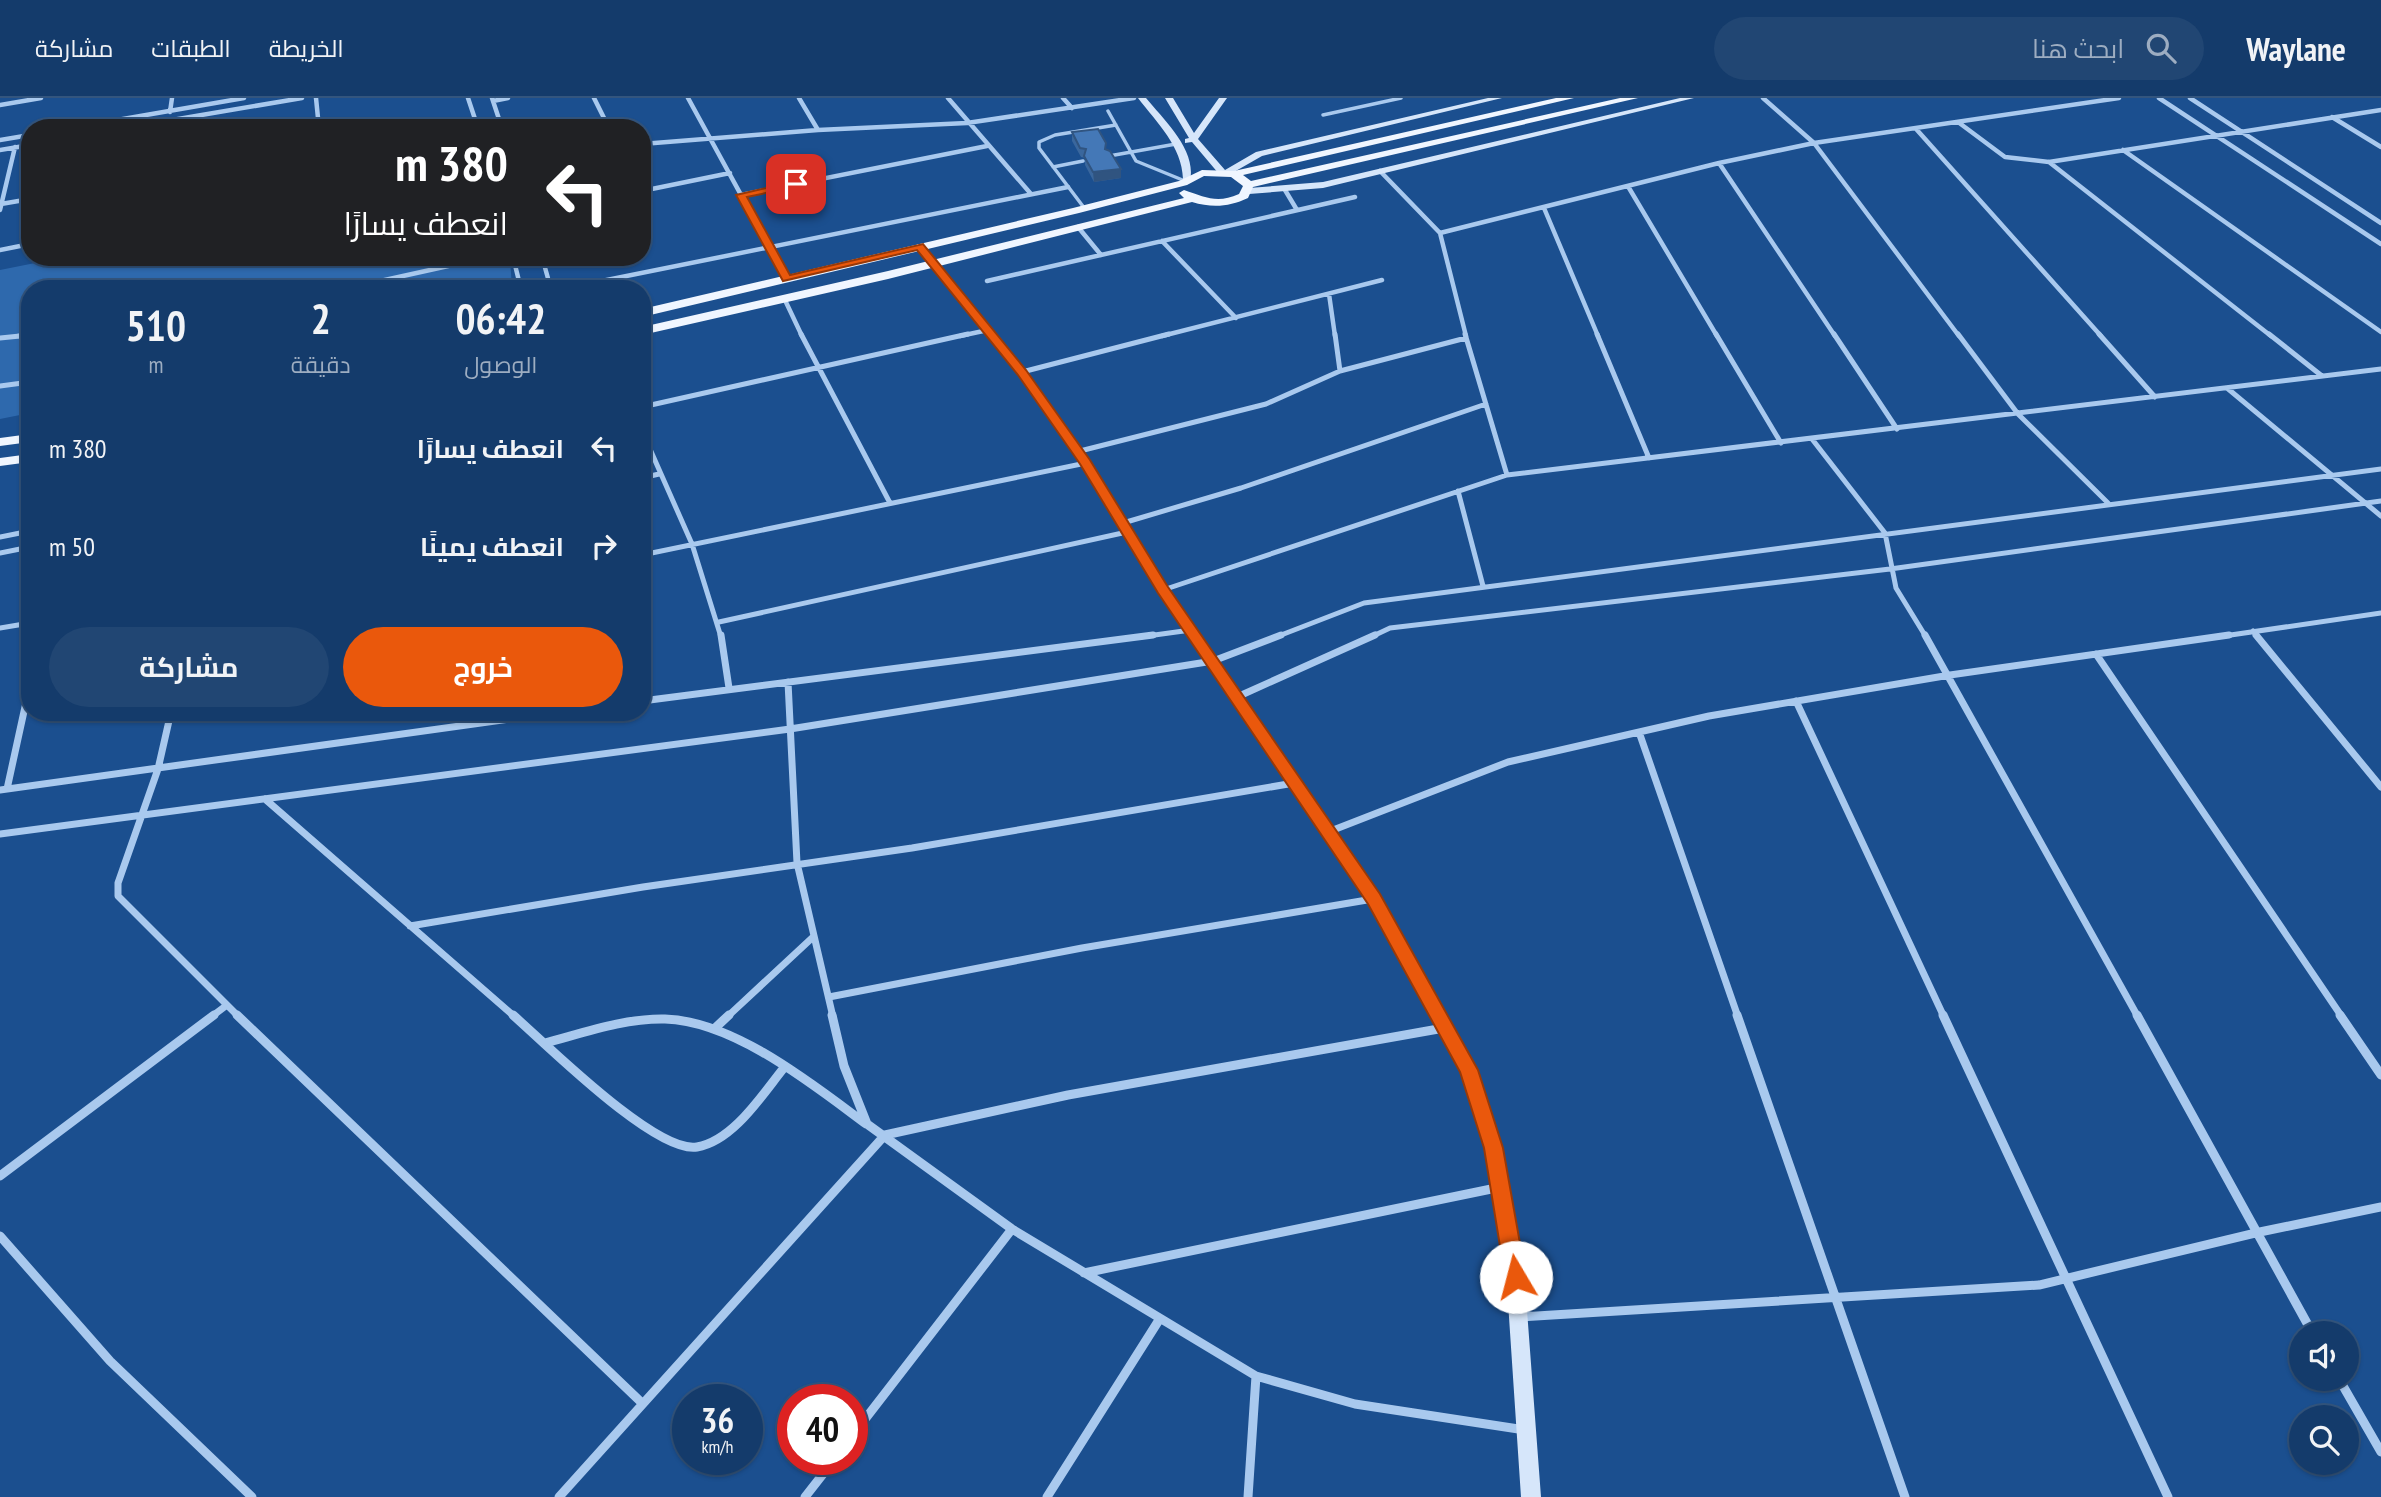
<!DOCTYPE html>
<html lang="ar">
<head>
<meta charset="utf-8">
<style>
	body { margin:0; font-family:"PT Sans Narrow",Cairo,sans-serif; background:#214673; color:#f1f3f6; direction:rtl; height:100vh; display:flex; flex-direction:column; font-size:26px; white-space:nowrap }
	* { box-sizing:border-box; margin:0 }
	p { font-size:23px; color:#9dadc1 }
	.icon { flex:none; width:38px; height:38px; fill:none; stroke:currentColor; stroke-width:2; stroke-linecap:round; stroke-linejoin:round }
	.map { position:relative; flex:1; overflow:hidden; direction:ltr }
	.details { position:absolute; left:21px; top:182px; width:630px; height:441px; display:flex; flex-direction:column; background:#143b6b; border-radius:28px; box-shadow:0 2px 5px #0004,0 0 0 2px #33557e; direction:rtl }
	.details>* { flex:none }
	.banner { position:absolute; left:21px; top:21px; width:630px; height:147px; border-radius:28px; box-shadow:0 2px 5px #0004,0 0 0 2px #33557e; direction:rtl; background:#202124; color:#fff; overflow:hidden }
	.fabs { position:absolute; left:2289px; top:1223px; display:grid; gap:14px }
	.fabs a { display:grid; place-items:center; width:70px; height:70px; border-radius:50%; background:#143b6b; box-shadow:0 2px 5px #0004,0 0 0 2px #33557e; font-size:35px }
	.speed { position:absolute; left:672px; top:1286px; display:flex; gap:14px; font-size:35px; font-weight:700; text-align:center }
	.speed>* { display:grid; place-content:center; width:91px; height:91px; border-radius:50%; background:#143b6b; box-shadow:0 2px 5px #0004,0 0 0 2px #33557e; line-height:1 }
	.speed small { font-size:18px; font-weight:400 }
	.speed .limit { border:10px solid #d22; background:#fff; color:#111 }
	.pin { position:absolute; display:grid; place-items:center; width:60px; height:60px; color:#fff; margin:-30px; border-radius:14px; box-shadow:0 4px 10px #0006 }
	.me { position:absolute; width:77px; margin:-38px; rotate:352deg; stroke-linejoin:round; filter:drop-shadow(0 0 5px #0008) }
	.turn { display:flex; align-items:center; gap:24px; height:147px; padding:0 28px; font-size:32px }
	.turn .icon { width:91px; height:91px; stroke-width:2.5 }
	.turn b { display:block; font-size:49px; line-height:60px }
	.eta { display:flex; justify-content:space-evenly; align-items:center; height:119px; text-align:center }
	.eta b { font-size:42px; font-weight:700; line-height:49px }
	.cta { display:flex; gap:14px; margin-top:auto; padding:14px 28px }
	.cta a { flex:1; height:80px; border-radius:42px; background:#ea580c; color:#fff; font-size:28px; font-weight:700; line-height:80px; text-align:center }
	.cta a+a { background:#214673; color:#f1f3f6 }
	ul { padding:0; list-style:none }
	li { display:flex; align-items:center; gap:21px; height:98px; padding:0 28px }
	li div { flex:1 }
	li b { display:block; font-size:26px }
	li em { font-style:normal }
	header { display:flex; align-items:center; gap:42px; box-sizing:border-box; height:98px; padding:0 35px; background:#143b6b; border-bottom:2px solid #33557e }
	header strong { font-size:33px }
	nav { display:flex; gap:38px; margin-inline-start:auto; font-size:24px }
	.search { width:490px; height:63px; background:#214673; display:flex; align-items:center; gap:18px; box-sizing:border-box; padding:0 24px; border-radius:38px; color:#9dadc1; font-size:26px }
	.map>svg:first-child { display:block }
	.green { fill:#2e69ad }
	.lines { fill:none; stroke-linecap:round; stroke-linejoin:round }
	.lane { stroke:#a9c9ee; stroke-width:3.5 }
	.street-far3 { stroke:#a9c9ee; stroke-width:4.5 }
	.street-far2 { stroke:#a9c9ee; stroke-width:5 }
	.street-far1 { stroke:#a9c9ee; stroke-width:7 }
	.street { stroke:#a9c9ee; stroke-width:9 }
	.secondary { fill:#d6e6fa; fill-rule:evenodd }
	.primary { fill:#f0f6ff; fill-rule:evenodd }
	.wall { fill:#3a679d }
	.shaded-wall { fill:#305480 }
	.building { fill:#4478b7; stroke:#305480; stroke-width:2 }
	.route { fill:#ea580c; stroke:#983908; stroke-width:2 }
</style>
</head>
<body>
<header>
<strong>Waylane</strong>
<div class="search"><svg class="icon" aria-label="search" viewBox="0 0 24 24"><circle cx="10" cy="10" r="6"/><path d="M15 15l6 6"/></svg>ابحث هنا</div>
<nav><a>الخريطة</a><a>الطبقات</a><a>مشاركة</a></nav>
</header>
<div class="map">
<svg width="2381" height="1399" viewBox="0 0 2381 1399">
	<rect width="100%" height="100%" fill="#1b4f8f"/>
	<!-- green -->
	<path class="green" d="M 65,159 L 510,159 L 512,191 L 30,191 L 30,315 L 0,321 L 0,172 Z"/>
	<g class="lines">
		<!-- lane -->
		<path class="lane" d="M 1108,13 L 1136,63 L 1185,83
			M 1323,17 L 1401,0
			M 1109,58 L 1176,46
			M 1053,69 L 1083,63
			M 1085,111 L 1039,50 L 1039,44 L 1055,37 L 1116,27"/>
		<!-- street-far3 -->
		<path class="street-far3" d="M 316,0 L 319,30
			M 468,0 L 478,30
			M 492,0 L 502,30
			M 594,0 L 609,30
			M 688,0 L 787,181
			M 799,0 L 818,32
			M 948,0 L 1031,96
			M 1063,0 L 1072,10
			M 1763,0 L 1814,45 L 1959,238
			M 2159,0 L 2381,146
			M 2190,0 L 2381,125
			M 493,3 L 508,0
			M 0,7 L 41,0
			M 170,14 L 172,0
			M 2332,19 L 2381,49
			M 1958,24 L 2005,59 L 2049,64 L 2381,12
			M 71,30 L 244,0
			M 125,30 L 302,0
			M 1917,32 L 2101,238
			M 0,42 L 30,37
			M 642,46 L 818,32 L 967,25 L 1134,0
			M 0,52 L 30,47
			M 2123,52 L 2381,234
			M 2049,64 L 2271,238
			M 1719,65 L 1835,238
			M 1380,73 L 1440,135 L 1466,238
			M 1629,90 L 1717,238
			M 1285,92 L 1297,112
			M 642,93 L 730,75
			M 741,97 L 987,48
			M 1,106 L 30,101
			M 1544,110 L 1598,238
			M 0,112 L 15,49
			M 1078,129 L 1101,157
			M 1440,135 L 1719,65 L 1814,45 L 2119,0
			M 1162,143 L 1236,220
			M 0,152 L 30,146
			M 513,159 L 521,191
			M 542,159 L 551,191
			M 987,183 L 1355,99
			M 344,191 L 489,159
			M 562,191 L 1068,89
			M 1329,196 L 1335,238
			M 784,200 L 802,238
			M 18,238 L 30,237
			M 960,238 L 988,232
			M 1162,238 L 1382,182"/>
		<!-- street-far2 -->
		<path class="street-far2" d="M 801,236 L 890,405
			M 1335,236 L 1340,273
			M 1465,236 L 1507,377
			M 1597,236 L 1649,360
			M 1716,236 L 1781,345
			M 1834,236 L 1897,331
			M 1958,236 L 2018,316 L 2108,405
			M 2099,236 L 2155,299
			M 2269,236 L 2322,278
			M 0,240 L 30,237
			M 1022,274 L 1169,236
			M 0,288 L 30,284
			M 2227,290 L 2381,418
			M 642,309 L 968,236
			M 642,333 L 692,446 L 721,539
			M 1812,341 L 1885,435 L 1896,490 L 1926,539
			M 1076,354 L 1266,306 L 1340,273 L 1466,240
			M 642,380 L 659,376
			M 1458,393 L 1483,488
			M 1123,425 L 1241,390 L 1486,306
			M 0,439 L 30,433
			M 0,455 L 30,449
			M 642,457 L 1086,365
			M 1163,492 L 1507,377 L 2381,271
			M 719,524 L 1127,434
			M 0,530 L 30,525
			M 2253,533 L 2258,539
			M 1140,539 L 1191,532
			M 1276,539 L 1364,505 L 2381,371
			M 1371,539 L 1390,530 L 1890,471 L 2381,403
			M 2217,539 L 2381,515"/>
		<!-- street-far1 -->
		<path class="street-far1" d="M 721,537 L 729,590
			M 1925,537 L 2138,919
			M 2256,537 L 2381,689
			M 2096,556 L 2342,919
			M 788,584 L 797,765 L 833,919
			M 1237,599 L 1375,537
			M 642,603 L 1153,537
			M 1796,603 L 1944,919
			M 171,614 L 158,671 L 118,785 L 118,798 L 239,919
			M 1639,634 L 1738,919
			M 7,691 L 30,586
			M 0,692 L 560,614
			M 265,701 L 515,919
			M 1328,734 L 1508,664 L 1709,618 L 1950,577 L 2229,537
			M 0,736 L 790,631 L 1213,563 L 1281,537
			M 410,828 L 643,789 L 912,750 L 1294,685
			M 829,899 L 1082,850 L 1373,801
			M 211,919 L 227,907
			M 727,919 L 812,840"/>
		<!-- street -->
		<path class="street" d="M 237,917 L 642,1305
			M 513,917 C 546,946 656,1056 697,1049 C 733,1043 762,997 783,971
			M 832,917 L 844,968 L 867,1026 L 1012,1131 L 1256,1278 L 1355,1306 L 1525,1332
			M 1737,917 L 1905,1399
			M 1943,917 L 2168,1399
			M 2137,917 L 2313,1236
			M 2340,917 L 2381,977
			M 714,931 L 729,917
			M 545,945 C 583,935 625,920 665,921 C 734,923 812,986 866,1026
			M 0,1078 L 214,917
			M 0,1138 L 110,1263 L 252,1399
			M 1084,1175 L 1501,1089
			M 1520,1219 L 2039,1187 L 2255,1135 L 2381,1109
			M 2339,1281 L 2381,1354
			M 852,1338 L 1012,1131
			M 559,1399 L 885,1037 L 1068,997 L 1444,930
			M 805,1399 L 834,1362
			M 1047,1399 L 1159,1222
			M 1248,1399 L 1256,1278"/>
		<!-- secondary -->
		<path class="secondary" d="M 1138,0 L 1146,0 C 1164,22 1197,52 1190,83 L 1183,81 C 1182,48 1157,25 1138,0 Z
			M 1165,0 L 1173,0 L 1194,35 L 1219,0 L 1227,0 L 1198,41 L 1225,72 L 1256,54 L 1488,0 L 1502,0 L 1262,58 L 1227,78 L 1219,76 L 1192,44 L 1185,45 L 1185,41 L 1189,40 Z
			M 1680,0 L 1694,0 L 1323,90 L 1249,96 L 1245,93 L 1249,90 L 1323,84 Z
			M 917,146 L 923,146 L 1026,272 L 1092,365 L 1167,489 L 1379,797 L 1474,967 L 1502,1050 L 1523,1159 L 1541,1399 L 1521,1399 L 1505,1159 L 1484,1050 L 1460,974 L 1369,805 L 1159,495 L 1081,366 L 1018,276 L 917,150 Z"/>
		<!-- primary -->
		<path class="primary" d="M 1556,0 L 1574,0 L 1243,77 L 1251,83 L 1620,0 L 1638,0 L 1253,89 L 1248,100 C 1229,109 1212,110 1192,104 L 888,181 L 642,237 L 642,229 L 888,173 L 1184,100 L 1179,95 L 1184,92 C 1205,99 1217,106 1239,96 L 1243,88 L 1231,79 L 1204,78 L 1187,87 L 1079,115 L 642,219 L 642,211 L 1073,110 L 1179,83 L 1202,72 L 1234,73 Z
			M 30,336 L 30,344 L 0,348 L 0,340 Z
			M 30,356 L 30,364 L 0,368 L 0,360 Z"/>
	</g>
	<!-- wall -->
	<path class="wall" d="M 1072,34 L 1106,45 L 1106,51 L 1121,71 L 1121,80 L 1094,84 L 1085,67 L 1085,60 L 1081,59 L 1072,43 Z"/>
	<!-- shaded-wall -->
	<path class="shaded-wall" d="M 1121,71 L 1121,80 L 1094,84 L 1093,74 Z"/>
	<!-- building -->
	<path class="building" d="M 1098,31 L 1106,45 L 1105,51 L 1110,53 L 1121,71 L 1093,74 L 1084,58 L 1086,51 L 1080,50 L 1072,34 Z"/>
	<!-- route -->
	<path class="route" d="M 796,83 L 799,88 L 747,99 L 790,177 L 923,146 L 1026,272 L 1090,362 L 1168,489 L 1380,796 L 1478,972 L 1503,1050 L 1526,1179 L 1523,1187 L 1516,1190 L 1508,1187 L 1505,1179 L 1484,1050 L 1460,974 L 1368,806 L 1158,495 L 1080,366 L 1018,277 L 917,152 L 783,183 L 736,97 Z"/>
</svg>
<div class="fabs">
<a><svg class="icon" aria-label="sound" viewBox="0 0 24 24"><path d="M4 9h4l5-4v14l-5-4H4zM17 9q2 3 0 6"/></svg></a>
<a><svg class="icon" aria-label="search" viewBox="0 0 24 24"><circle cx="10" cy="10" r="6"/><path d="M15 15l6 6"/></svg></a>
</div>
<div class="speed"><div>36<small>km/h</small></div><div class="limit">40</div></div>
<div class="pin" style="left:796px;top:86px;background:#d93025"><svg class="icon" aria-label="arrive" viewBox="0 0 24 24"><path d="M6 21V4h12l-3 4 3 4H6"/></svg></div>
<svg class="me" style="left:1516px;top:1179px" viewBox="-20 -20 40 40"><circle r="19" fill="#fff"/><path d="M0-13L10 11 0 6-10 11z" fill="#ea580c"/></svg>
<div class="banner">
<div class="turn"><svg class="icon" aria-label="left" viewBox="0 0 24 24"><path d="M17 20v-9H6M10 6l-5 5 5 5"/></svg><div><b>380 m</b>انعطف يسارًا</div></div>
</div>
<section class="details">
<div class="eta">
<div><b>06:42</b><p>الوصول</p></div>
<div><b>2</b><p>دقيقة</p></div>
<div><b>510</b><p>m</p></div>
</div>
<ul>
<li><svg class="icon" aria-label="left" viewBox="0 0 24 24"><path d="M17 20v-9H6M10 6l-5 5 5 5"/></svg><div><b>انعطف يسارًا</b></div><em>380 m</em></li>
<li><svg class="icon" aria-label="right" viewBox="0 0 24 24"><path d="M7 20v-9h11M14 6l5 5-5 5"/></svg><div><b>انعطف يمينًا</b></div><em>50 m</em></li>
</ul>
<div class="cta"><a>خروج</a><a>مشاركة</a></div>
</section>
</div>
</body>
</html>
